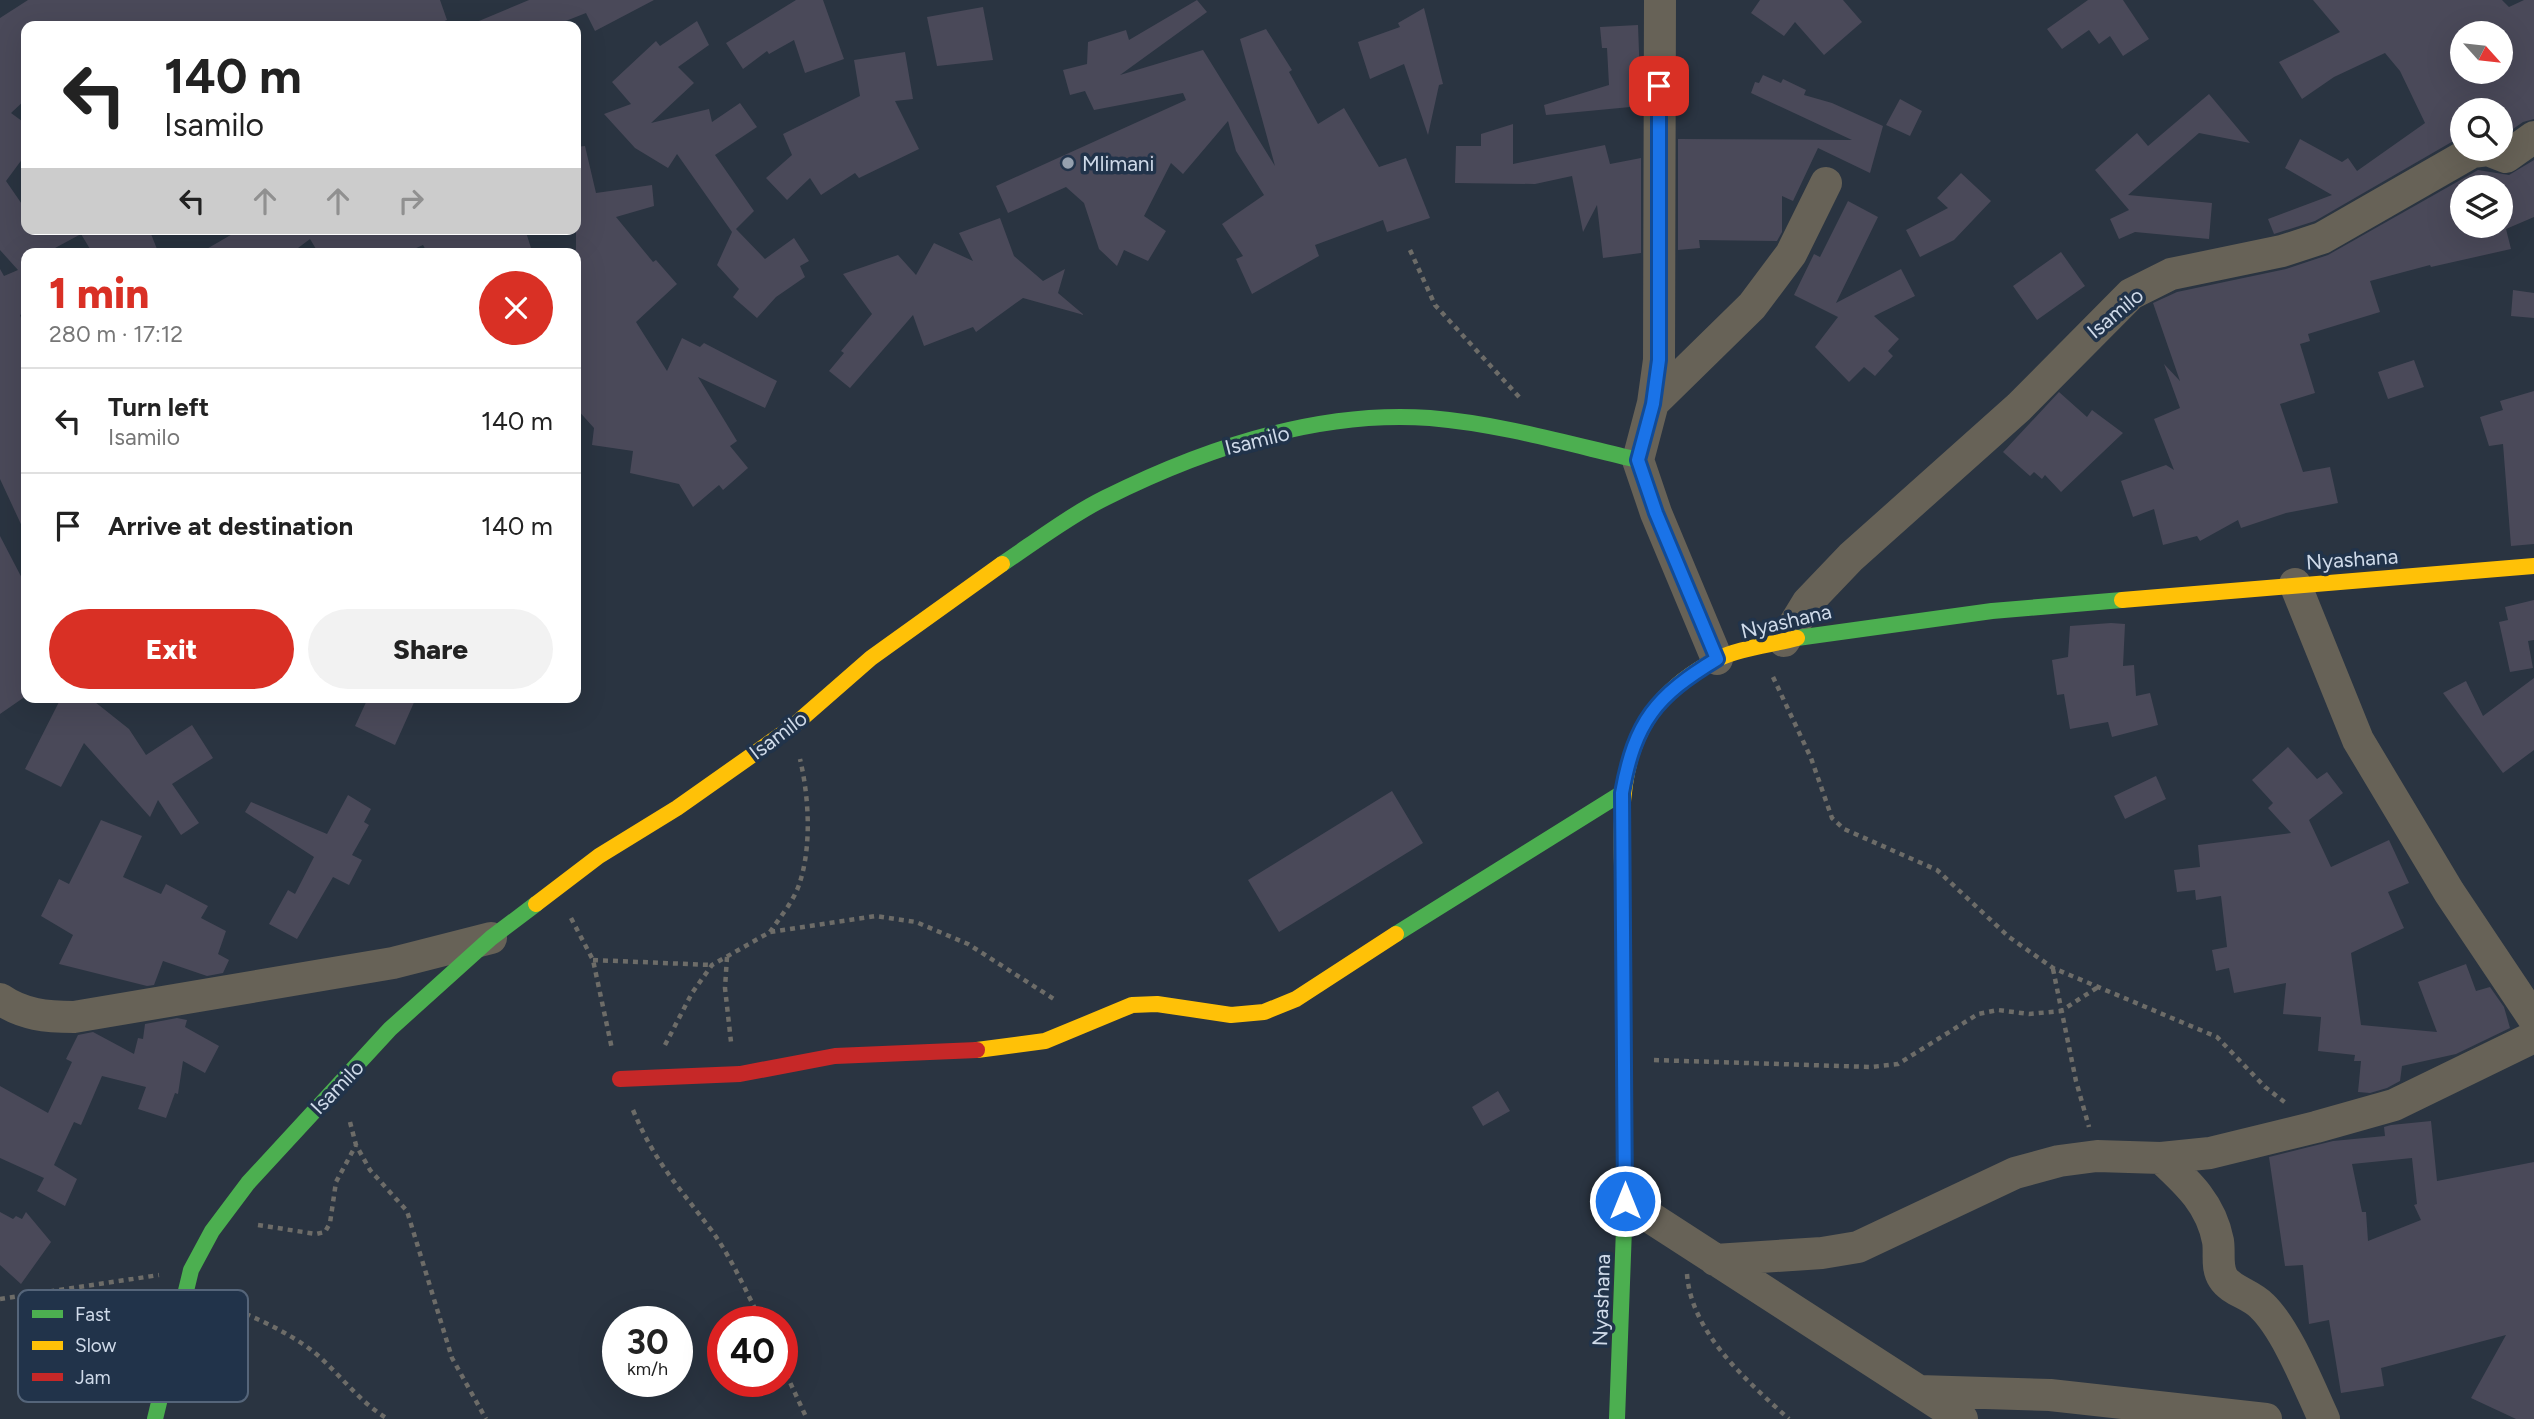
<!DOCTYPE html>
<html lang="en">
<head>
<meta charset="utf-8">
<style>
	body { margin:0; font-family:Figtree,sans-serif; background:#f2f2f2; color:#222; height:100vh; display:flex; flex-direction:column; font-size:26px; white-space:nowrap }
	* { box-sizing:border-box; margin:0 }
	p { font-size:23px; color:#767676 }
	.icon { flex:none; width:38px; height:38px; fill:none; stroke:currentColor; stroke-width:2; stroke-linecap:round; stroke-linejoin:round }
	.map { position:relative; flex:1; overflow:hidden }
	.panel { position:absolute; left:21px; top:248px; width:560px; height:455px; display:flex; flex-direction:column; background:#fff; border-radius:14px; box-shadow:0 7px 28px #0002 }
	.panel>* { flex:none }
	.banner { position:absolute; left:21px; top:21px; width:560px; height:214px; border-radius:14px; box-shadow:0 7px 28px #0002; background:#fff; color:#222; overflow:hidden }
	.needle { width:46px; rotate:117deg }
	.controls { position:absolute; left:2450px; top:21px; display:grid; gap:14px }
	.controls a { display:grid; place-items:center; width:63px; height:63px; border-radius:50%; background:#fff; box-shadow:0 7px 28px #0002; font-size:35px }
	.speed { position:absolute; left:602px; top:1306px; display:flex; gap:14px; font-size:35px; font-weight:700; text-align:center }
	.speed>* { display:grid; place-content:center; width:91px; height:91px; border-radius:50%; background:#fff; box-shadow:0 7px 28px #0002; line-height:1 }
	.speed small { font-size:18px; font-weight:400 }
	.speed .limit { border:10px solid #d22; background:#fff; color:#111 }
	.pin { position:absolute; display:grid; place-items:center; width:60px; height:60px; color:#fff; margin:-30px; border-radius:14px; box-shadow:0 4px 10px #0006 }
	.me { position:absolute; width:77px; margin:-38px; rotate:0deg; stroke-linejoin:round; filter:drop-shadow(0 0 5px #0008) }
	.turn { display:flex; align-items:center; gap:24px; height:147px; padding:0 28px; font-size:32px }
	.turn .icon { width:91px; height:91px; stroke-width:2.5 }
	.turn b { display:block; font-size:49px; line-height:60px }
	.lanes { display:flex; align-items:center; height:66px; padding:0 28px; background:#0003; justify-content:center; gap:35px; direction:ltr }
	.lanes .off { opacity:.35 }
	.round { display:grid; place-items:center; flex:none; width:74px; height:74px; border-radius:37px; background:#f2f2f2 }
	.summary { display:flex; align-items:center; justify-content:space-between; height:119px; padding:0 28px }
	h1 { font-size:42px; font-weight:800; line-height:52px; color:#d93025 }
	.button { display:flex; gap:14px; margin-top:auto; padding:14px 28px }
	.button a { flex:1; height:80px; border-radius:42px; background:#d93025; color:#fff; font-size:28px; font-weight:800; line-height:80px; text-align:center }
	.button a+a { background:#f2f2f2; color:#222 }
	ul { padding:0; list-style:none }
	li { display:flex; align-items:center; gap:21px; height:105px; padding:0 28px; border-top:2px solid #e0e0e0 }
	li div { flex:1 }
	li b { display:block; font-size:26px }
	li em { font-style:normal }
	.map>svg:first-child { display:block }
	.building { fill:#4a4959; fill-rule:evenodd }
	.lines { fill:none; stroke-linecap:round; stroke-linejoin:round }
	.path { stroke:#6d6c68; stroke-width:4.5; stroke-dasharray:5 5; stroke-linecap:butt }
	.street { stroke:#676257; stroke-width:32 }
	.fast { stroke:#4caf50; stroke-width:16 }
	.slow { stroke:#ffc107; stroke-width:16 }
	.jam { stroke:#c62828; stroke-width:16 }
	.route-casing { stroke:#114b97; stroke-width:18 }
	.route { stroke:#1a73e8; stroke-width:12 }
	.poi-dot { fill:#95a0ae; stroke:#21334a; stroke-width:2.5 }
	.labels { text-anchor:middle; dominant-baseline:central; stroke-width:7; stroke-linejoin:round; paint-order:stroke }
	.poi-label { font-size:21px; fill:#cfdae9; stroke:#21334a; text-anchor:start }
	.street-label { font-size:21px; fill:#cfdae9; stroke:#21334a }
	.key { fill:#21334a; stroke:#55657a; stroke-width:2 }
	.key-label { font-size:19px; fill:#cfdae9 }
</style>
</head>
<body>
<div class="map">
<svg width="2534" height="1419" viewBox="0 0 2534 1419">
	<rect width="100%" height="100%" fill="#2a3441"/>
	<!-- building -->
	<path class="building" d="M 28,0 L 440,0 L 447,20 L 432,26 L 26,26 L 26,99 L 11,113 L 26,124 L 26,154 L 6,181 L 26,210 L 26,229 L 149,229 L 159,254 L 93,254 L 81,234 L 44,254 L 26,254 L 26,312 L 20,315 L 26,331 L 26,535 L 0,479 L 0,269 L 4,276 L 18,270 L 0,250 L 0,18 Z
		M 529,0 L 654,0 L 595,31 L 586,13 L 553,26 L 467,26 Z
		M 796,0 L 823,0 L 844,59 L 805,73 L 794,40 L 769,54 L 767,51 L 743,69 L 726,43 Z
		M 1197,0 L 1207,12 L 1120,75 L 1203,50 L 1275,166 L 1240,39 L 1266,29 L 1292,70 L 1289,72 L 1318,124 L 1344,108 L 1379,167 L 1406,158 L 1430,218 L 1387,232 L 1383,220 L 1315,245 L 1319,256 L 1252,294 L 1236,259 L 1243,256 L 1222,224 L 1264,195 L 1236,151 L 1228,121 L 1183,174 L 1171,163 L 1144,216 L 1166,231 L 1148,261 L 1124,250 L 1117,266 L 1099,249 L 1084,203 L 1066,187 L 1008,213 L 996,186 L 1186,100 L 1183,93 L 1094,110 L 1085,91 L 1070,95 L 1063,70 L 1087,64 L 1088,42 L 1126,30 L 1129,40 Z
		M 1760,0 L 1843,0 L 1862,22 L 1824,55 L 1795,22 L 1784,36 L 1751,13 Z
		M 2088,0 L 2123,0 L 2149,39 L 2123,56 L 2110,36 L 2099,44 L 2089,30 L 2062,49 L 2047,29 Z
		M 2313,0 L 2502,0 L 2509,7 L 2524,0 L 2534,0 L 2534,119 L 2523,122 L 2503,136 L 2501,135 L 2501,110 L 2462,110 L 2462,136 L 2315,221 L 2274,234 L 2268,219 L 2332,195 L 2285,168 L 2300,139 L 2342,162 L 2348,158 L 2357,171 L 2425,123 L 2400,71 L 2385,53 L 2334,77 L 2302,99 L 2279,62 L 2340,32 ZM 2462,33 L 2501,33 L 2501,72 L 2462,72 Z
		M 983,7 L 993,60 L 937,66 L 927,17 Z
		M 1424,8 L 1443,84 L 1439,85 L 1428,135 L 1404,64 L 1370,79 L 1358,42 L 1400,27 L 1398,23 Z
		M 697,21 L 709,45 L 678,67 L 694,83 L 651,123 L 709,109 L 712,122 L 740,103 L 757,127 L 715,155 L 754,211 L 736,229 L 765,259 L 794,238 L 809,261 L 800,266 L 805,277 L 776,297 L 757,318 L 733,297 L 739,289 L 717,265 L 732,232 L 677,154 L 668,168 L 635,148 L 604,114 L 631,104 L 612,82 L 656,41 L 660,46 Z
		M 1638,25 L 1641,106 L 1546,115 L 1544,105 L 1609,85 L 1607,48 L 1602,48 L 1600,27 Z
		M 905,52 L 913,99 L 895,101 L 919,149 L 859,178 L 855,173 L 821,195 L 810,178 L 787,200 L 766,178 L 792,155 L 783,134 L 860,96 L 854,60 Z
		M 1763,75 L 1781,83 L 1783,79 L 1806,90 L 1804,95 L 1832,103 L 1883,126 L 1870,173 L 1818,148 L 1793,201 L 1782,196 L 1782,232 L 1777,241 L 1699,240 L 1700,248 L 1678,250 L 1678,139 L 1852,140 L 1751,93 L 1755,82 L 1759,83 Z
		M 2209,94 L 2250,143 L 2199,133 L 2128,195 L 2212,203 L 2209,239 L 2135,232 L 2119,239 L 2110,219 L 2129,210 L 2095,170 L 2137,133 L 2148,146 Z
		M 1900,99 L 1922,111 L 1910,136 L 1886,125 Z
		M 1513,124 L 1513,164 L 1605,145 L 1610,164 L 1641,158 L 1641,253 L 1603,258 L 1597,205 L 1583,232 L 1572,176 L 1535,184 L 1455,183 L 1456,146 L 1481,146 L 1481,134 Z
		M 585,146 L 596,193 L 652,185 L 654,206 L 616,217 L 653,262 L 656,260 L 677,284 L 636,322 L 667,371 L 682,338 L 700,347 L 704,343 L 777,381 L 765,408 L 698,377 L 737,441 L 730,446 L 748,468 L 723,490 L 719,485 L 693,507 L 679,484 L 630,473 L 633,451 L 592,445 L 594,428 L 576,408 L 576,147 Z
		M 2534,160 L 2534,217 L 2506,229 L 2511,249 L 2431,267 L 2430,265 L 2370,281 L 2380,312 L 2308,334 L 2310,341 L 2300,344 L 2315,393 L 2280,404 L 2303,472 L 2330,467 L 2338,503 L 2286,513 L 2241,528 L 2238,520 L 2200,541 L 2197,536 L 2163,545 L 2154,509 L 2133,517 L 2121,481 L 2166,465 L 2174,470 L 2154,419 L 2180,408 L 2164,364 L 2180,381 L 2153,303 L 2177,292 L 2286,269 L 2328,255 L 2478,170 L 2509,175 ZM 2462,187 L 2501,187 L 2501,226 L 2462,226 Z
		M 1961,173 L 1991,201 L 1954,240 L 1920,257 L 1906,230 L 1948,208 L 1937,198 Z
		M 1848,201 L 1878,217 L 1836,303 L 1901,269 L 1915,296 L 1874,316 L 1899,339 L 1888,351 L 1893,356 L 1875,376 L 1864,367 L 1849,382 L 1815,347 L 1838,317 L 1794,295 L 1814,254 L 1820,257 Z
		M 1000,218 L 1014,256 L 1043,281 L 1065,269 L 1058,293 L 1084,315 L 1023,298 L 976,332 L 973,327 L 924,346 L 913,315 L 850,388 L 829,371 L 844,353 L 841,351 L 872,314 L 843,274 L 898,255 L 916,275 L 934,243 L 973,261 L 959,233 Z
		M 241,229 L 525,229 L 531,248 L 511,254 L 428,254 L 423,245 L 403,254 L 319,254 L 310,239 L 290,254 L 198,254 Z
		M 2061,252 L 2085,286 L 2037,320 L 2013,286 Z
		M 2513,290 L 2534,293 L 2534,318 L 2511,316 Z
		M 2414,360 L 2424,387 L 2388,399 L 2378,372 Z
		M 2534,391 L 2534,544 L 2511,546 L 2503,444 L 2489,446 L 2480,417 L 2503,410 L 2500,401 Z
		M 2059,392 L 2087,417 L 2092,410 L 2123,433 L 2061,492 L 2045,475 L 2042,479 L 2034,472 L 2030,476 L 2003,452 Z
		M 0,536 L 26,586 L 26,696 L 0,714 Z
		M 2534,600 L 2534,640 L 2528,641 L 2533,668 L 2510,672 L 2499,622 L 2508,620 L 2505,607 Z
		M 2111,623 L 2125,624 L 2123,666 L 2134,665 L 2136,696 L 2150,693 L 2158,725 L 2112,737 L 2108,722 L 2070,729 L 2064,694 L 2057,695 L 2052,660 L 2068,657 L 2070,626 Z
		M 2534,678 L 2534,750 L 2503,773 L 2443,693 L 2466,681 L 2483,716 Z
		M 61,698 L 90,698 L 129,729 L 146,755 L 192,725 L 213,758 L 172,784 L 199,823 L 181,835 L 158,800 L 150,817 L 84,743 L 61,787 L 25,769 Z
		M 368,698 L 416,698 L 395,745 L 355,726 Z
		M 2288,747 L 2317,779 L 2327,772 L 2343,793 L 2309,820 L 2331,867 L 2389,840 L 2409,883 L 2388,892 L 2404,928 L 2351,953 L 2361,1025 L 2437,1032 L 2418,982 L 2466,964 L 2476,991 L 2490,987 L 2504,1007 L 2510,1028 L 2456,1054 L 2402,1066 L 2400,1081 L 2387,1088 L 2370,1093 L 2358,1092 L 2361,1061 L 2354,1061 L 2355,1055 L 2318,1051 L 2321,1017 L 2283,1014 L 2286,983 L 2234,993 L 2229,968 L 2216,971 L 2212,950 L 2227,947 L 2221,896 L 2196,900 L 2195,890 L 2177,892 L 2174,870 L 2200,867 L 2198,845 L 2291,833 L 2268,808 L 2273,803 L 2252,780 Z
		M 2156,776 L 2166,799 L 2125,819 L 2114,796 Z
		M 1392,791 L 1423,843 L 1279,932 L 1248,880 Z
		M 348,795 L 371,809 L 364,822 L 369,825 L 352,855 L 362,860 L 349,885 L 333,877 L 297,939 L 269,924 L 288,890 L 295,894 L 314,857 L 245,812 L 251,802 L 327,834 Z
		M 101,820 L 142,836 L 123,877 L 161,894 L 166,884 L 208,906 L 201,918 L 226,931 L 218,954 L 229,960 L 223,973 L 207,976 L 163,961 L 154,985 L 147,986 L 59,964 L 73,935 L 41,916 L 59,879 L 69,884 Z
		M 177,1018 L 187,1020 L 185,1027 L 219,1046 L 205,1073 L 183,1061 L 178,1094 L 175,1093 L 166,1118 L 138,1109 L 146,1087 L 102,1076 L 81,1125 L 74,1122 L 54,1165 L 77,1179 L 65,1206 L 37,1191 L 44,1178 L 0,1158 L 0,1086 L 48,1113 L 72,1062 L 66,1059 L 78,1035 L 93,1032 L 134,1054 L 138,1038 L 143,1039 L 145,1024 Z
		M 1498,1091 L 1510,1111 L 1483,1126 L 1472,1107 Z
		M 2431,1121 L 2437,1181 L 2534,1162 L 2534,1419 L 2516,1419 L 2471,1398 L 2506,1335 L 2381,1368 L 2384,1386 L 2341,1393 L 2329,1320 L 2309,1324 L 2303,1265 L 2285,1266 L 2269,1157 L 2333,1141 L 2385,1136 L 2384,1127 L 2391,1125 ZM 2412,1158 L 2417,1204 L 2414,1205 L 2421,1220 L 2368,1241 L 2366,1212 L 2362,1212 L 2352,1164 Z
		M 0,1212 L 13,1219 L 16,1216 L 22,1219 L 26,1212 L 51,1242 L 21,1284 L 0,1265 Z"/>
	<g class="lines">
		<!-- path -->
		<path class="path" d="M 1410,250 L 1435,305 L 1520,398
			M 1773,677 L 1811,758 L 1832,818 L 1844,829 L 1937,870 L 2009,937 L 2053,968 L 2217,1037 L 2265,1087 L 2287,1104
			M 571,918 L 593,960 L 612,1049
			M 770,932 C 780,917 793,902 799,885 C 812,847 809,797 800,759
			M 727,957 L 725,988 L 731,1042
			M 593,960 L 711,965
			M 2053,969 L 2076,1081 L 2089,1127
			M 665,1045 L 692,993 L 712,965 L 770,932 L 876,916 L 916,922 L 968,944 L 1057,1001
			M 1654,1060 L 1871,1067 L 1898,1064 L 1978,1014 L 1998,1010 L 2029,1014 L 2061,1011 L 2098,987
			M 633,1110 C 655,1163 679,1187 712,1231 C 732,1259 746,1291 761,1321
			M 350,1122 L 356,1145 L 370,1170 L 407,1211 L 452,1358 L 486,1419
			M 258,1225 L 316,1234 L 325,1232 L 330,1223 L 336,1182 L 356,1145
			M 1687,1274 C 1691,1333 1748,1382 1789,1419
			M 0,1299 L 159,1275
			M 218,1302 C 251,1316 286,1330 315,1353 C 340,1374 359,1402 388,1419
			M 782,1365 L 807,1419"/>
		<!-- street -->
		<path class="street" d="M 1660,0 L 1659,360 L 1653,403 L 1638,460 L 1656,513 L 1717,659
			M 1653,403 L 1752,306 L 1791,254 L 1826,183
			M 2295,584 L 2358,740 L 2449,892 L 2534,1019
			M 1784,641 L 1808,602 L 1851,557 L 2019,407 L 2131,294 L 2171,274 L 2282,251 L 2322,238 L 2472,152 L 2488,150 L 2506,157 L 2534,137
			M 0,999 C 23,1015 47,1017 74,1017 L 393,963 L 491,938
			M 2161,1158 C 2188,1183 2211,1204 2218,1241 C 2220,1253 2216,1267 2223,1278 C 2231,1291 2251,1294 2262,1306 C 2287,1330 2309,1387 2324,1419
			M 1625,1201 L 1962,1419
			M 1715,1260 L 1822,1253 L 1858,1247 L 2015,1173 L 2059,1161 L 2097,1156 L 2161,1158 L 2210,1153 L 2316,1127 L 2394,1105 L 2534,1037
			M 1919,1391 L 2050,1395 L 2266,1419"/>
		<!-- fast -->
		<path class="fast" d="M 1002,564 C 1035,542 1069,516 1105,498 C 1203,449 1319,410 1430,418 C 1501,424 1569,444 1638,460
			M 1797,638 L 1992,611 L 2122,600
			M 1396,934 L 1622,793
			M 155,1419 L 191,1270 L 212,1231 L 248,1183 L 390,1029 L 491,938 L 536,904
			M 1617,1419 L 1625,1201 L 1623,913"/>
		<!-- slow -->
		<path class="slow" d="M 2122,600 L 2534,566
			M 536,904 L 599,856 L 677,808 L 792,727 L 871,658 L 1002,564
			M 1623,913 C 1622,809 1606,717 1715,660 C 1739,648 1771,645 1797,638
			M 977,1050 L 1045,1041 L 1132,1005 L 1157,1004 L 1231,1015 L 1264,1012 L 1296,999 L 1396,934"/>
		<!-- jam -->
		<path class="jam" d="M 620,1079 L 740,1074 L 835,1056 L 977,1050"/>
	</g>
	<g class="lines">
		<defs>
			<path id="route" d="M 1625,1201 L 1622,793 C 1635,721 1656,696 1717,659 L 1656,513 L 1638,460 L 1653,404 L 1659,360 L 1659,86"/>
		</defs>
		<!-- route casing -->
		<use href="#route" class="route-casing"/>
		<!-- route -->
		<use href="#route" class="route"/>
	</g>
	<!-- markers -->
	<circle class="poi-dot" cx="1068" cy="163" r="7"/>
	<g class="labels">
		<!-- poi labels -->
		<g class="poi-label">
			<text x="1082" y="163">Mlimani</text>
		</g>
		<!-- street labels -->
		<g class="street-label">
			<text transform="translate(2115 313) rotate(-40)">Isamilo</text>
			<text transform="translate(1257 440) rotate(-14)">Isamilo</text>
			<text transform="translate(2352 559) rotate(-4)">Nyashana</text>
			<text transform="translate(1786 621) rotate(-13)">Nyashana</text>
			<text transform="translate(778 735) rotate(-37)">Isamilo</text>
			<text transform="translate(337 1087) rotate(-46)">Isamilo</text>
			<text transform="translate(1601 1300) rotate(-88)">Nyashana</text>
		</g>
	</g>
	<!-- legend -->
	<rect x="18" y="1290" width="230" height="112" rx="10" class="key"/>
	<rect x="32" y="1310" width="31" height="8" fill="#4caf50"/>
	<rect x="32" y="1341" width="31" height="9" fill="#ffc107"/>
	<rect x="32" y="1373" width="31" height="8" fill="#c62828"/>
	<g class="key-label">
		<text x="75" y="1321">Fast</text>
		<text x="75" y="1352">Slow</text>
		<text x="75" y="1384">Jam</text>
	</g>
</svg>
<div class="controls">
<a><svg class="needle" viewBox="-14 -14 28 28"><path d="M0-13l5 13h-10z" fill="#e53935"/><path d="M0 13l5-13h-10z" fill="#767676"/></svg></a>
<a><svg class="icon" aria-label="search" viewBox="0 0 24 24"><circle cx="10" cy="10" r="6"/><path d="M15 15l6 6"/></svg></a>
<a><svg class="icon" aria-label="layers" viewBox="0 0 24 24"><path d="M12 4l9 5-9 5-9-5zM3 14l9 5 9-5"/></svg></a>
</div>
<div class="speed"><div>30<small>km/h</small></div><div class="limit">40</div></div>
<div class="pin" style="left:1659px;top:86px;background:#d93025"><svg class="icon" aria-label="arrive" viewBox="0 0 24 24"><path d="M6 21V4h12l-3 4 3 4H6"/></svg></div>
<svg class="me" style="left:1625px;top:1201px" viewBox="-20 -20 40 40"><circle r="17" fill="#1a73e8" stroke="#fff" stroke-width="3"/><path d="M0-11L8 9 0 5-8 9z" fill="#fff"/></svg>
<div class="banner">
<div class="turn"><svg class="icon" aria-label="left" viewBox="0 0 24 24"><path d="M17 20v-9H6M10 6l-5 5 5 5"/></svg><div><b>140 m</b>Isamilo</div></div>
<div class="lanes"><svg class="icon" aria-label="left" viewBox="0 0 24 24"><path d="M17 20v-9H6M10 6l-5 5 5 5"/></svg><svg class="icon off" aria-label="ahead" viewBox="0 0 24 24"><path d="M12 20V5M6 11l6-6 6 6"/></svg><svg class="icon off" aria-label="ahead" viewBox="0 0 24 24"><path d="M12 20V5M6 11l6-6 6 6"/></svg><svg class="icon off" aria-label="right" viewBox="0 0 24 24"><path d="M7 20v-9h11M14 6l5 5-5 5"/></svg></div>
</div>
<section class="panel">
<div class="summary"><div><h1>1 min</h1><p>280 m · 17:12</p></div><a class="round" style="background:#d93025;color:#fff"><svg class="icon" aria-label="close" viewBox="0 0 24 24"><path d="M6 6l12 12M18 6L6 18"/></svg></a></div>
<ul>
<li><svg class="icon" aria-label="left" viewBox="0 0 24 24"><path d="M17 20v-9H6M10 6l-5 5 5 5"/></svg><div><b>Turn left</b><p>Isamilo</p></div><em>140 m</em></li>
<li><svg class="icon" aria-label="arrive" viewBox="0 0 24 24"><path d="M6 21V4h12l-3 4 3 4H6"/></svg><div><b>Arrive at destination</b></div><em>140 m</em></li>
</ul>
<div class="button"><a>Exit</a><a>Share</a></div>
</section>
</div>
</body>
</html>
